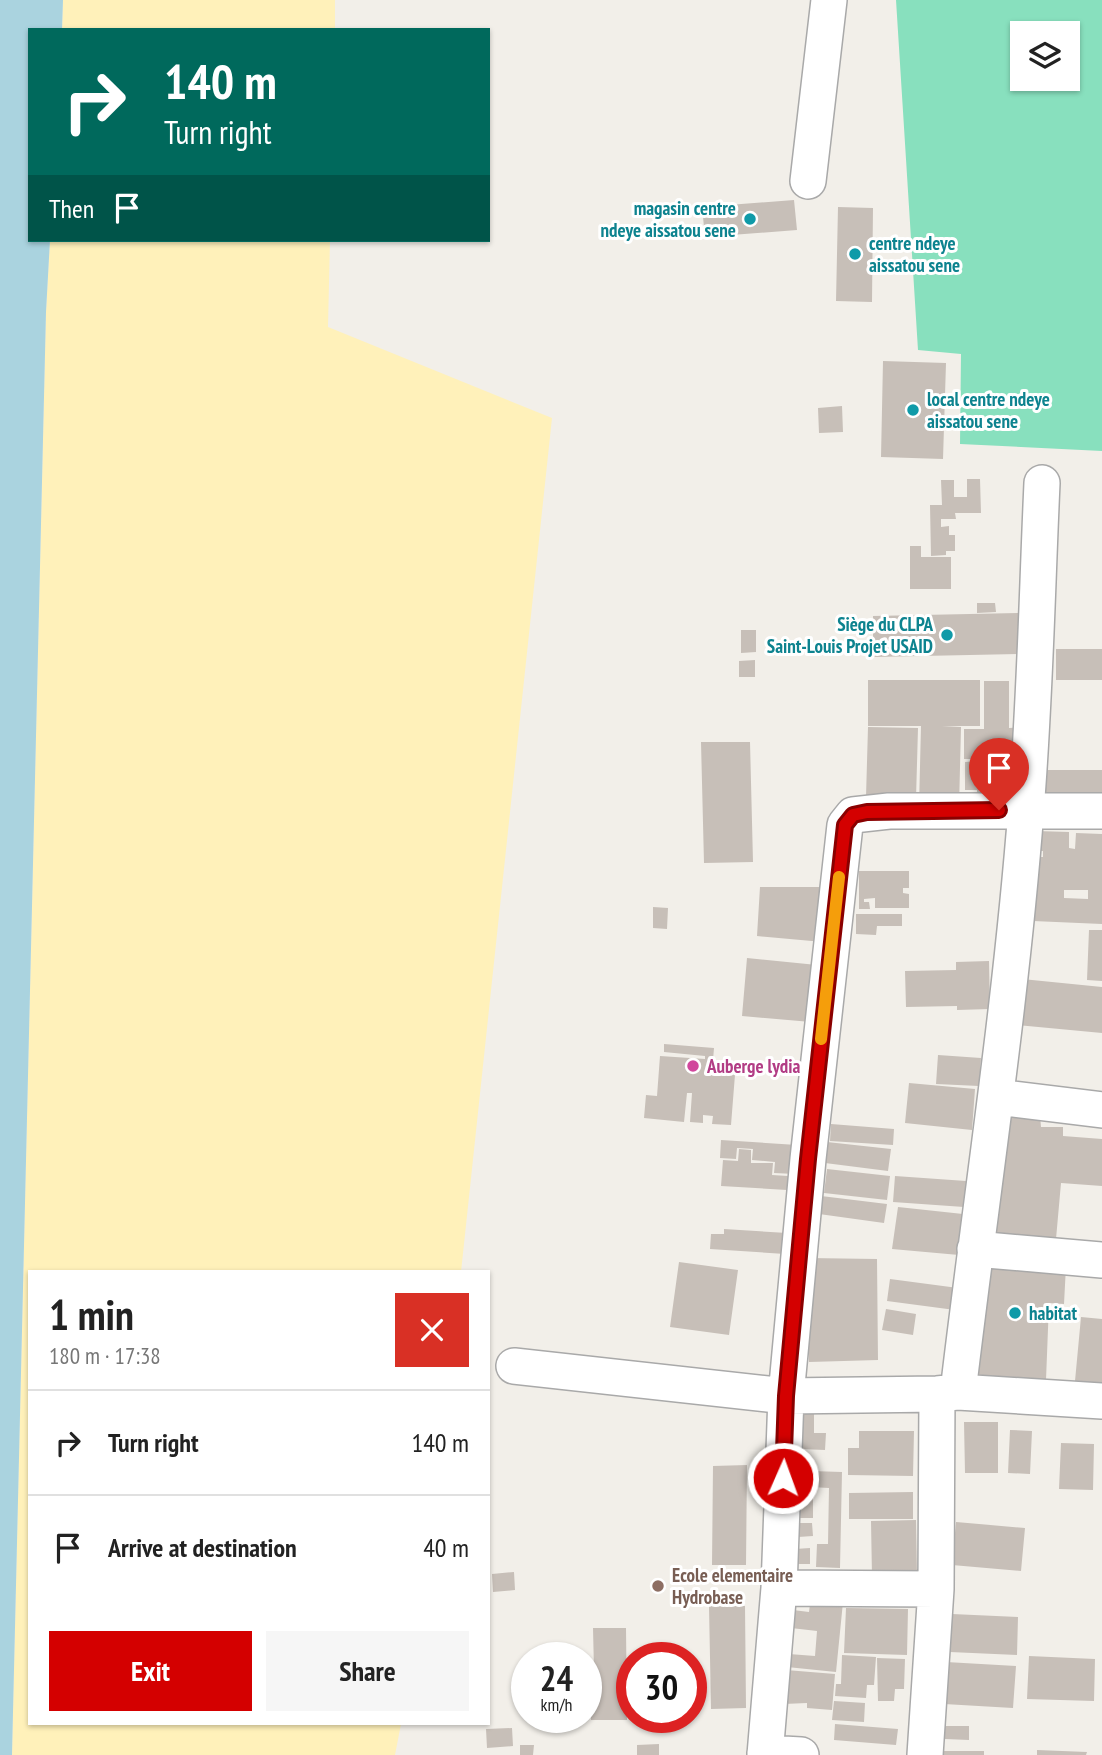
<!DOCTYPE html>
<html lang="en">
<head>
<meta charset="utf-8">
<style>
	body { margin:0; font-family:"PT Sans Narrow",sans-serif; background:#f6f6f6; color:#222; height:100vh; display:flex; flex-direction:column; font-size:26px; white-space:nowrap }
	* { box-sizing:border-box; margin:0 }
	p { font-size:23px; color:#767676 }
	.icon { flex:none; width:38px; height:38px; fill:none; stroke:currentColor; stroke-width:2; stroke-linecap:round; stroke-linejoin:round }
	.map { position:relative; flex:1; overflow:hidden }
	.panel { position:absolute; left:28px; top:1270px; width:462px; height:455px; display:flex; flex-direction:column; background:#fff; border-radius:0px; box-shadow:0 2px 5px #0004 }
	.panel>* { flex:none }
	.banner { position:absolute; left:28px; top:28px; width:462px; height:214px; border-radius:0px; box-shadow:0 2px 5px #0004; background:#00695c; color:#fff; overflow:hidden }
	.tools { position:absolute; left:1010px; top:21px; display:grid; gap:14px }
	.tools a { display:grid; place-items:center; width:70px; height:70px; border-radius:0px; background:#fff; box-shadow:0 2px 5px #0004; font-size:35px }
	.speed { position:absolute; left:511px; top:1642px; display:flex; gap:14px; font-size:35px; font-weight:700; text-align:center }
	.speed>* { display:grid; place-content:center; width:91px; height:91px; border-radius:50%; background:#fff; box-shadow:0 2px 5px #0004; line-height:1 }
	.speed small { font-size:18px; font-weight:400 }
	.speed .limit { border:10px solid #d22; background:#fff; color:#111 }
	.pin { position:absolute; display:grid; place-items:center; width:60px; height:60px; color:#fff; margin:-72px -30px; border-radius:50% 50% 50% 0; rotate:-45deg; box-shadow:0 0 7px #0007 }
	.pin .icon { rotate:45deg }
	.me { position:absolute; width:77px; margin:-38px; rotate:2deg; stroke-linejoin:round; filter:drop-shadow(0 0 5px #0008) }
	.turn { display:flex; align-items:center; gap:24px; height:147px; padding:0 21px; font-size:32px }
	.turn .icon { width:91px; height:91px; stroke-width:2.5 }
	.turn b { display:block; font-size:49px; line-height:60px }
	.then { display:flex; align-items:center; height:66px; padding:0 21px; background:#0003; gap:14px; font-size:26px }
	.round { display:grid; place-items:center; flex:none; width:74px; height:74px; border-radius:0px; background:#f6f6f6 }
	.headline { display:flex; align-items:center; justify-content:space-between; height:119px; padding:0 21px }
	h1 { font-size:42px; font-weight:800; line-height:52px }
	.primary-button { display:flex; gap:14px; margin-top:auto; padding:14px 21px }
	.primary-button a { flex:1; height:80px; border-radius:0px; background:#d40000; color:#fff; font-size:28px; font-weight:800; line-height:80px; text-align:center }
	.primary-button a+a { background:#f6f6f6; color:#222 }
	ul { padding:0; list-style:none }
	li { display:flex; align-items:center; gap:21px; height:105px; padding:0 21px; border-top:2px solid #e0e0e0 }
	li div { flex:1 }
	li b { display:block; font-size:26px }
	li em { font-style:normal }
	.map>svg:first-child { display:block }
	.sand { fill:#fff1ba }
	.pitch { fill:#88e0be; fill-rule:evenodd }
	.water { fill:#aad3df }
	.building { fill:#c7bfb8; fill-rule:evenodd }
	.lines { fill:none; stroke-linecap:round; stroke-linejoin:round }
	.minor-casing { stroke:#a9a9a9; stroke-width:38 }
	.minor { stroke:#fff; stroke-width:35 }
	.route-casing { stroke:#8a0000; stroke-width:18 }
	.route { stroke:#d40000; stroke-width:12 }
	.slow { stroke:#f59e0b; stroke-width:12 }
	.culture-dot { fill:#0f9aa8; stroke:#fff; stroke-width:2.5 }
	.hotel-dot { fill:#d1479c; stroke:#fff; stroke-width:2.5 }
	.education-dot { fill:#8d6e63; stroke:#fff; stroke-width:2.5 }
	.labels { text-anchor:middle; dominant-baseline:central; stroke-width:6; stroke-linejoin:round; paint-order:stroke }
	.culture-label { font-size:19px; font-weight:bold; fill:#0d838f; stroke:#fff; text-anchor:start }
	.hotel-label { font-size:19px; font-weight:bold; fill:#b23c85; stroke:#fff; text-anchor:start }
	.education-label { font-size:19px; font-weight:bold; fill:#785e54; stroke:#fff; text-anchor:start }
</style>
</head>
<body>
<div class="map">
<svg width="1102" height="1755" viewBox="0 0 1102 1755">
	<rect width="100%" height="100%" fill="#f2efe9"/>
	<!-- sand -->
	<path class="sand" d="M 63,0 L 335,0 L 335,30 L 62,30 Z
		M 50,240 L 330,240 L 328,327 L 552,418 L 461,1272 L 30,1272 L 30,1724 L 401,1724 L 395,1755 L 12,1755 L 46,312 Z"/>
	<!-- pitch -->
	<path class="pitch" d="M 896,0 L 1102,0 L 1102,451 L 960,444 L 961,354 L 918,350 ZM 1022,33 L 1068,33 L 1068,79 L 1022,79 Z"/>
	<!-- water -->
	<path class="water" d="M 0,0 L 63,0 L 62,30 L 30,30 L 30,240 L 50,240 L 46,312 L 12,1755 L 0,1755 Z"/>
	<!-- building -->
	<path class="building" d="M 794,200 L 797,230 L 705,237 L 702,207 Z
		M 838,207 L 873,208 L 872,302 L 836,301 Z
		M 883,361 L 946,363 L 943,459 L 881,457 Z
		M 842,406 L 843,432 L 819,433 L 818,408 Z
		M 967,479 L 980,479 L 981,513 L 955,513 L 956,519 L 941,519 L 941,527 L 949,526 L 949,535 L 955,535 L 955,551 L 946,551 L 946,555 L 931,556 L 930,505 L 942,505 L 941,480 L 954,480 L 954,497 L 967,497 Z
		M 910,546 L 921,546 L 921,557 L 951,557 L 951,589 L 910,589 Z
		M 977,603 L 995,603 L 996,612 L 977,613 Z
		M 1020,613 L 1021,654 L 873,657 L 873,616 Z
		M 741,630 L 756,630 L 756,652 L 741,653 Z
		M 1056,649 L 1102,649 L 1102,680 L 1056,680 Z
		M 755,660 L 755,677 L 739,677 L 739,661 Z
		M 868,680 L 980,680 L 980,726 L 942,726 L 961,727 L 959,808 L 919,807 L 921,726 L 868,726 Z
		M 984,681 L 1009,681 L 1009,728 L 1027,727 L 1027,759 L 964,759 L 964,729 L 984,729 Z
		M 868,727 L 918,728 L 916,799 L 866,797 Z
		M 701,742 L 750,742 L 753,862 L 704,863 Z
		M 979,761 L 978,769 L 985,769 L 985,762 L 1016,761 L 1016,798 L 977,798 L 977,790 L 965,790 L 965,762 Z
		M 1045,770 L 1102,770 L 1102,803 L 1046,803 Z
		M 1036,831 L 1069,832 L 1069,848 L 1075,849 L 1076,833 L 1102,834 L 1102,924 L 1033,921 L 1035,857 L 1043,857 L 1043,851 L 1036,851 ZM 1064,890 L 1088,890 L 1088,899 L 1064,898 Z
		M 859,871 L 909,871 L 909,888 L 903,888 L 903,893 L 909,894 L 909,908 L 875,908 L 875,898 L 864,899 L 864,902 L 869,902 L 870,909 L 859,909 Z
		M 760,887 L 828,887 L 823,942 L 757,936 Z
		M 653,907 L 668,908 L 667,929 L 653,928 Z
		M 856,914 L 902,914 L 902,926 L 877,926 L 876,935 L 856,934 Z
		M 1089,930 L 1102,930 L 1102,981 L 1087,980 Z
		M 747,958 L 817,965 L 811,1022 L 742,1016 Z
		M 989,961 L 990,1009 L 957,1010 L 957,1006 L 906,1007 L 905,971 L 956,970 L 956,962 Z
		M 1022,979 L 1102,987 L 1102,1033 L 1017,1025 Z
		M 664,1044 L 714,1048 L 713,1060 L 736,1062 L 731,1125 L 712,1124 L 713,1116 L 703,1115 L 703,1123 L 690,1122 L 692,1093 L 687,1093 L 684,1122 L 644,1118 L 646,1095 L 657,1096 L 660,1056 L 705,1059 L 705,1056 L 664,1052 Z
		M 938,1055 L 981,1058 L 979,1086 L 936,1084 Z
		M 909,1083 L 975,1089 L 972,1130 L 905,1123 Z
		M 1009,1112 L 1040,1115 L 1041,1127 L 1063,1127 L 1063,1136 L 1102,1139 L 1102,1186 L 1061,1183 L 1056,1239 L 994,1233 Z
		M 831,1124 L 894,1129 L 893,1145 L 830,1141 Z
		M 721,1140 L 797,1145 L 795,1174 L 774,1173 L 775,1162 L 752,1160 L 753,1149 L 737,1148 L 736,1159 L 720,1158 Z
		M 827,1142 L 891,1149 L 888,1171 L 825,1163 Z
		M 739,1149 L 751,1150 L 751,1163 L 773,1163 L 772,1175 L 788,1176 L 787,1190 L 721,1186 L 723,1160 L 738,1161 Z
		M 827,1169 L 890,1176 L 887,1200 L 824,1193 Z
		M 895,1176 L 966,1181 L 964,1207 L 893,1202 Z
		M 821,1196 L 887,1204 L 884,1223 L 819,1214 Z
		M 898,1207 L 963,1214 L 959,1255 L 892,1249 Z
		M 724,1229 L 787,1233 L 785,1254 L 710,1249 L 711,1234 L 724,1234 Z
		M 808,1258 L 877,1259 L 878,1360 L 809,1362 Z
		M 679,1262 L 738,1270 L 729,1335 L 670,1327 Z
		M 983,1262 L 1066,1266 L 1064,1304 L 1049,1303 L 1046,1380 L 977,1377 Z
		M 890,1279 L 958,1288 L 955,1310 L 887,1301 Z
		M 886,1309 L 916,1314 L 913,1335 L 882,1330 Z
		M 1081,1317 L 1102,1319 L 1102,1384 L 1075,1381 Z
		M 803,1412 L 814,1412 L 814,1433 L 826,1433 L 825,1450 L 801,1449 Z
		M 964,1422 L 998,1422 L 998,1473 L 965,1473 Z
		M 1010,1430 L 1032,1431 L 1030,1474 L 1008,1473 Z
		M 859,1431 L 914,1431 L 913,1476 L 848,1475 L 848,1448 L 859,1448 Z
		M 1061,1443 L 1094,1444 L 1093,1490 L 1059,1489 Z
		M 747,1465 L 746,1565 L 712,1565 L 713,1466 Z
		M 811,1471 L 842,1472 L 840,1568 L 816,1567 L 817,1544 L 828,1544 L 829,1488 L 811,1487 Z
		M 913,1492 L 913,1519 L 849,1519 L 849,1493 Z
		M 794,1495 L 813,1495 L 813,1518 L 794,1518 Z
		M 916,1520 L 917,1575 L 872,1576 L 871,1521 Z
		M 956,1522 L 1025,1528 L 1021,1571 L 952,1565 Z
		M 797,1523 L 812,1523 L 813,1536 L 798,1537 Z
		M 810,1548 L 810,1564 L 796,1564 L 795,1549 Z
		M 514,1572 L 515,1590 L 493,1592 L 492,1574 Z
		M 843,1602 L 836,1672 L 787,1667 L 789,1654 L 815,1656 L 817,1631 L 791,1628 L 793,1610 L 809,1612 L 810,1604 Z
		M 709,1606 L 745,1606 L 746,1708 L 711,1709 Z
		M 846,1608 L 908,1609 L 907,1655 L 844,1653 Z
		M 952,1614 L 1018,1617 L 1017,1655 L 950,1652 Z
		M 593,1628 L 626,1628 L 627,1720 L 591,1720 L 590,1670 L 594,1670 Z
		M 842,1655 L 876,1657 L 874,1685 L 867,1685 L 866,1698 L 835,1696 L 836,1684 L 841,1684 Z
		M 1029,1656 L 1095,1659 L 1094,1701 L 1027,1699 Z
		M 877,1658 L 905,1659 L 904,1689 L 895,1689 L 894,1701 L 878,1701 Z
		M 946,1662 L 1016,1666 L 1013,1708 L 944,1704 Z
		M 786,1670 L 835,1674 L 832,1710 L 807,1708 L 807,1703 L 784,1704 L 784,1695 L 789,1695 L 789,1688 L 785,1687 Z
		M 834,1701 L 865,1703 L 864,1722 L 832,1720 Z
		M 835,1724 L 898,1729 L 896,1745 L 834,1740 Z
		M 945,1726 L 969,1726 L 969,1740 L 945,1739 Z
		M 512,1728 L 513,1746 L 487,1748 L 486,1729 Z
		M 659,1744 L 659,1755 L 637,1755 L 637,1745 Z
		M 520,1745 L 534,1745 L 533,1755 L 520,1755 Z
		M 1037,1750 L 1087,1752 L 1086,1755 L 1037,1755 Z
		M 934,1751 L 984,1751 L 984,1755 L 934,1755 Z"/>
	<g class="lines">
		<defs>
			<path id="minor" d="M 808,181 L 829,0
				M 997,1097 L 1102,1110
				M 975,1249 L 1102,1260
				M 514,1366 L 786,1396 L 937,1394 L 958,1392 L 1102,1401
				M 958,1392 C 981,1198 1011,1005 1026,810 C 1035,701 1037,592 1042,483
				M 779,1588 L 936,1589
				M 765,1753 L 801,1755
				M 765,1755 L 779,1588 L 786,1396 L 808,1159 L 845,825 L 853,815 L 889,811 L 1102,811
				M 925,1755 L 936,1589 L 937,1394"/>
		</defs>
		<!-- minor casing -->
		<use href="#minor" class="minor-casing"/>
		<!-- minor -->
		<use href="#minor" class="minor"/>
	</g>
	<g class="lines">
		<defs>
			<path id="route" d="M 783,1478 L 786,1396 L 808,1159 L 845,825 L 853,815 L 867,812 L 999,810"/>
		</defs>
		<!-- route casing -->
		<use href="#route" class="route-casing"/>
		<!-- route -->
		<use href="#route" class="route"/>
		<!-- slow -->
		<path class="slow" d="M 821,1039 L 839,877"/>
	</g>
	<!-- markers -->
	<g class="culture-dot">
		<circle cx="750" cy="219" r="7"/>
		<circle cx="855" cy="254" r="7"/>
		<circle cx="913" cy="410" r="7"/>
		<circle cx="947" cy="635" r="7"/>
		<circle cx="1015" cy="1313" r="7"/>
	</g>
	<circle class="hotel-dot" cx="693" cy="1066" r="7"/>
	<circle class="education-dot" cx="658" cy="1586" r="7"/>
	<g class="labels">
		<!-- culture labels -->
		<g class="culture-label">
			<text x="736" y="208" text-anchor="end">magasin centre<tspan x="736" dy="22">ndeye aissatou sene</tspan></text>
			<text x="869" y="243">centre ndeye<tspan x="869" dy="22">aissatou sene</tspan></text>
			<text x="927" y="399">local centre ndeye<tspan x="927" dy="22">aissatou sene</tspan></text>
			<text x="933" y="624" text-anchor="end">Siège du CLPA<tspan x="933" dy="22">Saint-Louis Projet USAID</tspan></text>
			<text x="1029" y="1313">habitat</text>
		</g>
		<!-- hotel labels -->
		<g class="hotel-label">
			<text x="707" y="1066">Auberge lydia</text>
		</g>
		<!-- education labels -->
		<g class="education-label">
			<text x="672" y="1575">Ecole elementaire<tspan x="672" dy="22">Hydrobase</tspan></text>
		</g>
	</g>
</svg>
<div class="tools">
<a><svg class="icon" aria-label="layers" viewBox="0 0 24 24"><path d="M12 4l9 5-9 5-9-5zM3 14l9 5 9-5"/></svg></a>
</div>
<div class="speed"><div>24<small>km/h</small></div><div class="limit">30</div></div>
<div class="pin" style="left:999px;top:810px;background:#d93025"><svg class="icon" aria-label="arrive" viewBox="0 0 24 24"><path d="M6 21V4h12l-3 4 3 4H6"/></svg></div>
<svg class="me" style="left:783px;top:1478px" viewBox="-20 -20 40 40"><circle r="17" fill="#d40000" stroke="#fff" stroke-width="3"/><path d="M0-11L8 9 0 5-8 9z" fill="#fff"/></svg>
<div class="banner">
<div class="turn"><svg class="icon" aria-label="right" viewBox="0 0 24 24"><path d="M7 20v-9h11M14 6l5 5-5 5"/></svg><div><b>140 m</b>Turn right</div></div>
<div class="then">Then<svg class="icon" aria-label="arrive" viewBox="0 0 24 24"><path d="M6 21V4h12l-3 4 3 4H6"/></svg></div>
</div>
<section class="panel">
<div class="headline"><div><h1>1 min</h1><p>180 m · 17:38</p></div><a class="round" style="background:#d93025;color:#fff"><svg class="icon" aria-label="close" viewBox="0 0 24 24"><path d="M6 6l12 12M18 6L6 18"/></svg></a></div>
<ul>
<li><svg class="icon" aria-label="right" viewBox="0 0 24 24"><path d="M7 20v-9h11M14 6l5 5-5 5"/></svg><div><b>Turn right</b></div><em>140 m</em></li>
<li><svg class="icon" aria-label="arrive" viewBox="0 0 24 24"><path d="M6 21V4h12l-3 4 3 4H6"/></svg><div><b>Arrive at destination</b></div><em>40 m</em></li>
</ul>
<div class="primary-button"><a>Exit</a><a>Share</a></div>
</section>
</div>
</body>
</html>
